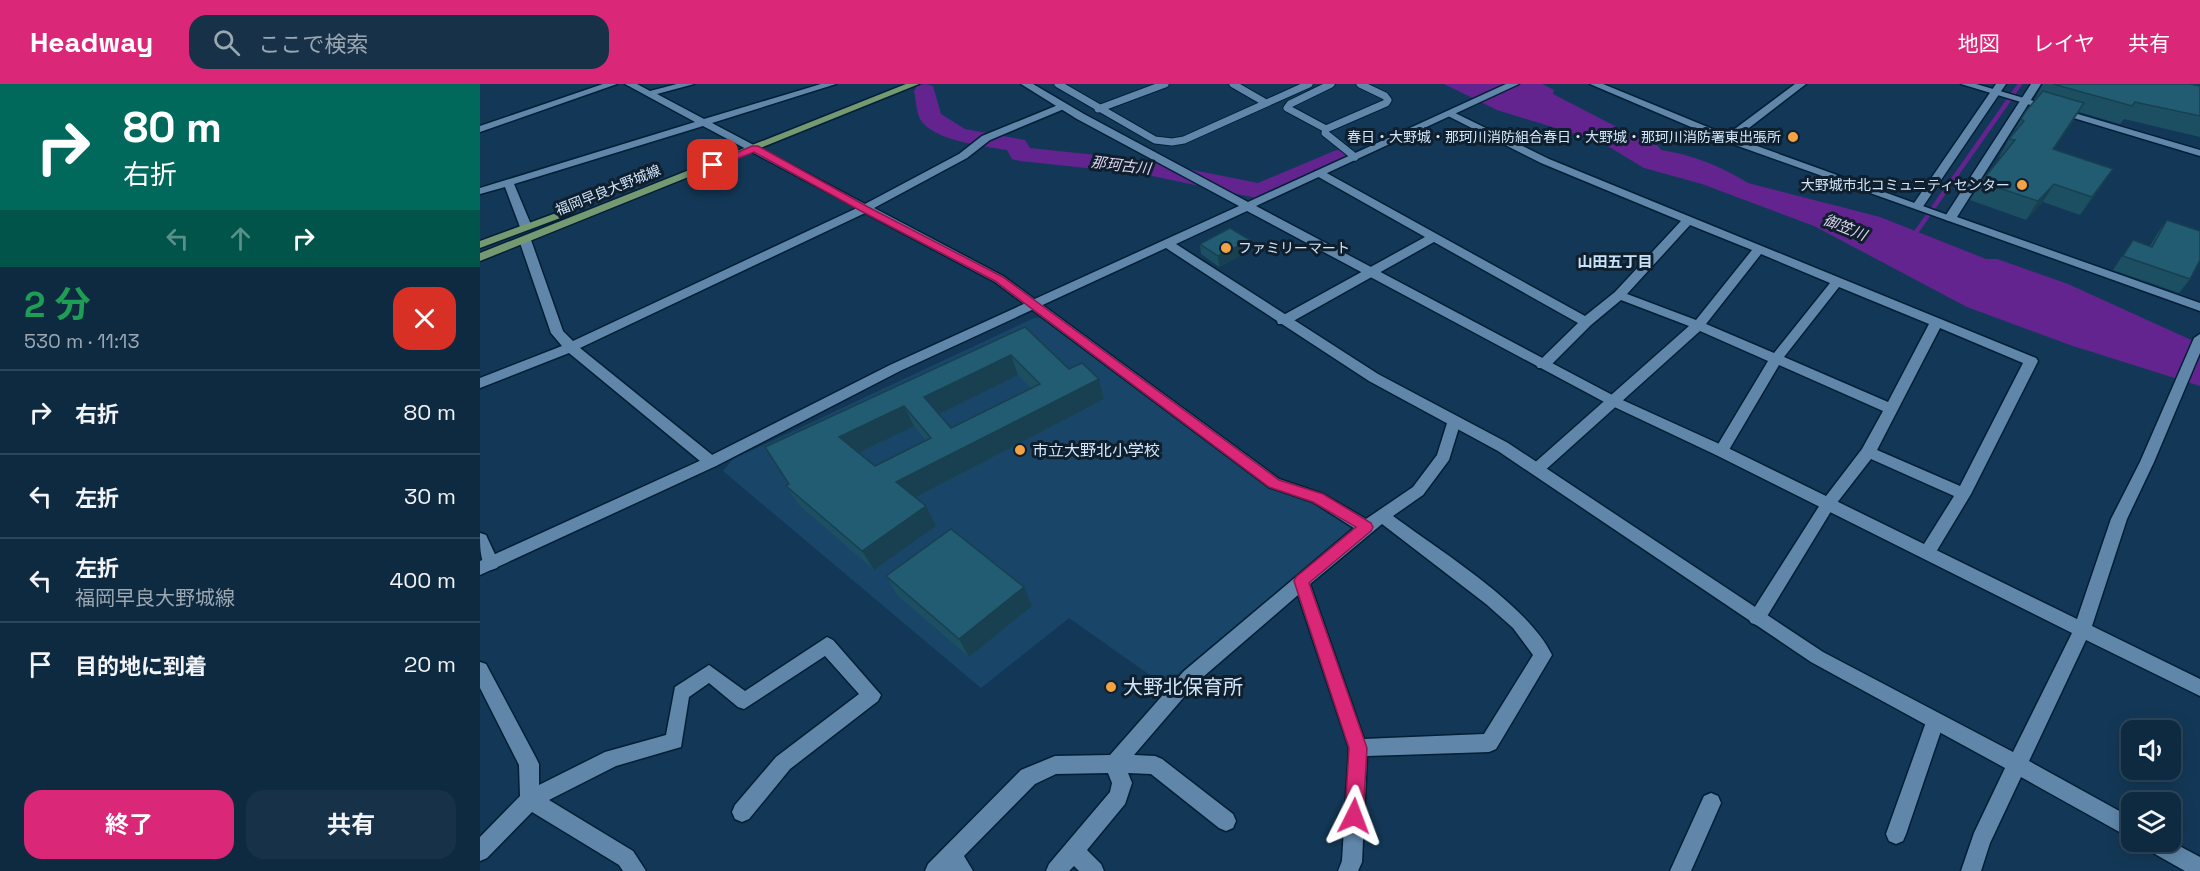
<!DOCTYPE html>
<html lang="ja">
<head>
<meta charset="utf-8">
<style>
	body { margin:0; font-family:"Space Grotesk","Noto Sans JP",sans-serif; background:#173248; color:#f1f3f6; height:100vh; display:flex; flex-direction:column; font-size:22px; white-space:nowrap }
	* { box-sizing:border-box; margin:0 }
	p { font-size:20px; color:#9ba7b1 }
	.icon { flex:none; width:33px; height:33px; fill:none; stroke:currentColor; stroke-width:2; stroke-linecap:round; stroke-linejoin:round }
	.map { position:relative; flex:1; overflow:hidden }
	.details { display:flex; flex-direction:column; background:#0e2a41; width:480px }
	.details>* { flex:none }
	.top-card { background:#00695c; color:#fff; overflow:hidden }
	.tools { position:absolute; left:1641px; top:636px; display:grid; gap:12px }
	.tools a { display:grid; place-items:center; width:60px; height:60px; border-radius:12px; background:#0e2a41; box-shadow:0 3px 15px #0003,0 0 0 2px #2e465a; font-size:30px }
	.pin { position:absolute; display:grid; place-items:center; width:51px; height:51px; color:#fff; margin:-26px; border-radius:12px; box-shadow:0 3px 9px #0006 }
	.me { position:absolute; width:66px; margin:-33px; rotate:3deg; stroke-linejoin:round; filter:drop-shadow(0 0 4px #0008) }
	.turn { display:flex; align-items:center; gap:21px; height:126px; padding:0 24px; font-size:27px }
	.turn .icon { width:78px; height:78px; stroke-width:2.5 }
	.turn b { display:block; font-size:42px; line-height:51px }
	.lanes { display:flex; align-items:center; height:57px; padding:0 24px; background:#0003; justify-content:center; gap:30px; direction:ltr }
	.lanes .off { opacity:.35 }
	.round { display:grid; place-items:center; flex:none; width:63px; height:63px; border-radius:18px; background:#173248 }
	.summary { display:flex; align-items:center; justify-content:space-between; height:102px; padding:0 24px }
	h1 { font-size:36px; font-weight:700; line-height:45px; color:#1e9e55 }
	.primary-button { display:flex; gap:12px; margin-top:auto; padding:12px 24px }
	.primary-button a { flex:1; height:69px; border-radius:18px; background:#db2777; color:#fff; font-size:24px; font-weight:700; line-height:69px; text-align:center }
	.primary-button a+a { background:#173248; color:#f1f3f6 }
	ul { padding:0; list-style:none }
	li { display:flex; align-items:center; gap:18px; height:84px; padding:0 24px; border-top:2px solid #2e465a }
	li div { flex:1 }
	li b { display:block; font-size:22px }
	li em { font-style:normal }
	header { display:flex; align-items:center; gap:36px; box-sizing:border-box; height:84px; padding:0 30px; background:#db2777; color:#fff }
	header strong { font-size:28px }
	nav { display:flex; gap:33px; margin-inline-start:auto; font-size:21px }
	.search { width:420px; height:54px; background:#173248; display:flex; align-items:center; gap:15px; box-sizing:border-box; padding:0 21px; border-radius:18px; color:#9ba7b1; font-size:22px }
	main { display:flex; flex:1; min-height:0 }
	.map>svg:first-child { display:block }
	.built { fill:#194568 }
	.water { fill:#632490 }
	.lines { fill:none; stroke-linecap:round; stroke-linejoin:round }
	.stream { stroke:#632490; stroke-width:4.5 }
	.river { fill:#632490; fill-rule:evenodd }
	.service-casing { stroke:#031f36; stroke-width:9 }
	.minor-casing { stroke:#031f36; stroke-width:3 }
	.tertiary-casing { stroke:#031f36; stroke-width:3 }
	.primary-casing { stroke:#031f36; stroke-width:3 }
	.service { stroke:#6087aa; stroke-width:7 }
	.minor { fill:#6087aa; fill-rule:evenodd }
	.tertiary { fill:#6087aa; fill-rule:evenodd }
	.primary { fill:#759a71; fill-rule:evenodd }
	.wall { fill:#1d4f62; fill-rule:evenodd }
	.shaded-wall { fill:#184050 }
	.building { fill:#225c72; stroke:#184050; stroke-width:1.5; fill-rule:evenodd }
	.route { fill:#db2777; stroke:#8e194d; stroke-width:1.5 }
	.poi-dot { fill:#f4a344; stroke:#0f1f2d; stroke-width:2 }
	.labels { text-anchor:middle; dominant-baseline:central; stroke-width:6; stroke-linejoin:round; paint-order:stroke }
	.far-poi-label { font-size:14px; fill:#d1e6fa; stroke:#0f1f2d; text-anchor:end }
	.far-street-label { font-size:14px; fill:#d1e6fa; stroke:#0f1f2d }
	.far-water-label { font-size:15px; font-style:italic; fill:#dfd2ed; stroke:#0f1f2d }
	.far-neighbourhood-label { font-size:15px; font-weight:bold; fill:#c9e1f9; stroke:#0f1f2d }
	.poi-label { font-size:16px; fill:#d1e6fa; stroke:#0f1f2d; text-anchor:start }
	.near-poi-label { font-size:20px; fill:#d1e6fa; stroke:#0f1f2d; text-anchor:start }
</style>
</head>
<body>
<header>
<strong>Headway</strong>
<div class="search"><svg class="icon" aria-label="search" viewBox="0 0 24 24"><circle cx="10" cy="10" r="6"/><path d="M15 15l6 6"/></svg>ここで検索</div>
<nav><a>地図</a><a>レイヤ</a><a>共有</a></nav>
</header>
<main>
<section class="details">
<div class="top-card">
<div class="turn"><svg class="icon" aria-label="right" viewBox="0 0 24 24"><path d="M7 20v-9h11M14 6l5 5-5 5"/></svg><div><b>80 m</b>右折</div></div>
<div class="lanes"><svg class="icon off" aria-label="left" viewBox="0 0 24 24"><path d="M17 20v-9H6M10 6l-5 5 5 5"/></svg><svg class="icon off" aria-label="ahead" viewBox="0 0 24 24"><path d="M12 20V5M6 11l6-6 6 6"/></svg><svg class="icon" aria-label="right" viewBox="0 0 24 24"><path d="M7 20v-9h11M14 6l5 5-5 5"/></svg></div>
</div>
<div class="summary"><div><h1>2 分</h1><p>530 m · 11:13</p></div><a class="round" style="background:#d93025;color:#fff"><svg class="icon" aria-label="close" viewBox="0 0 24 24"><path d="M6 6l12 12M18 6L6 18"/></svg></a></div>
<ul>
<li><svg class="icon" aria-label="right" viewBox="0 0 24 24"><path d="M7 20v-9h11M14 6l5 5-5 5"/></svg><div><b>右折</b></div><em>80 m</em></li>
<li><svg class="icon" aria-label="left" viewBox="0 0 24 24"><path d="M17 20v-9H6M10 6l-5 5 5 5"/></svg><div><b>左折</b></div><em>30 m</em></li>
<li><svg class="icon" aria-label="left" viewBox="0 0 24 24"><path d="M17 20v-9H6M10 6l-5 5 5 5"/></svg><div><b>左折</b><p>福岡早良大野城線</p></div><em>400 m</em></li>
<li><svg class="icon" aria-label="arrive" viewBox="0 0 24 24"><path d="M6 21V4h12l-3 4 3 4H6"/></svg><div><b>目的地に到着</b></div><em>20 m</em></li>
</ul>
<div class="primary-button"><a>終了</a><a>共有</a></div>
</section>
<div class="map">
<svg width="1720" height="787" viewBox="0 0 1720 787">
	<rect width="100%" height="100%" fill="#133857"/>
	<!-- built -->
	<path class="built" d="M 554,234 L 572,234 L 789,405 L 836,418 L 870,441 L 872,447 L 684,601 L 589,534 L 501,604 L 243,387 L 253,375 Z"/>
	<!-- water -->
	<path class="water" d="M 964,0 L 1062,0 L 1074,6 L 1073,10 L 1158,54 L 1177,61 L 1181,66 C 1210,70 1243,83 1268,99 L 1400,133 L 1506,175 L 1517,175 L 1588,200 L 1720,260 L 1720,302 L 1590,261 L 1487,223 L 1334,142 L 1222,100 L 1164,84 L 1121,58 L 1017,26 Z"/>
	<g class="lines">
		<!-- stream -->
		<path class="stream" d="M 1432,154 L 1540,0"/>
		<!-- river -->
		<path class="river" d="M 445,0 L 453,2 L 461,30 L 485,45 L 545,56 L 550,64 L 663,76 L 778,99 L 854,67 L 862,65 L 870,67 L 874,72 L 870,77 L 781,115 L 663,90 L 540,77 L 532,75 L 527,66 C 504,62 453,57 440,35 C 436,27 436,15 434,7 L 437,2 Z"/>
		<defs>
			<path id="service" d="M 578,0 L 675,56 L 692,58 L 704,56 L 829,0
				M 753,0 L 786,19
				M 851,0 L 810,20 L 807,24 L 846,45 L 845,49 L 875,73
				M 618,25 L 685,0
				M 846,45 L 906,19 L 908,16 L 905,12 L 880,0"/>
			<path id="minor" d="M 123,0 L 137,0 L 0,48 L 0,42 Z
				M 145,0 L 157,0 L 170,7 L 197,0 L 214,0 L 177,10 L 224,35 L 341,0 L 356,0 L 232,39 L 385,120 L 479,70 L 502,52 L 578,21 L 584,21 L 584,25 L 510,56 L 487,74 L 394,124 L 523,192 L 799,395 L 843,410 L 886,435 L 933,403 L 957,371 L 968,336 L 978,336 L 980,340 L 969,376 L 943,411 L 913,432 C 959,466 1048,521 1072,571 L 1016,665 L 1009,668 L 887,672 L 882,778 L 878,787 L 858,787 L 862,777 L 869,664 L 818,511 L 716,599 L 654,671 L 675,672 L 682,675 L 753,730 L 756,737 L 753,744 L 746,747 L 739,744 L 671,690 L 648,689 L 652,699 L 645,720 L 607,766 L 621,780 L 624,787 L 599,787 L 594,782 L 589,787 L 566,787 L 569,780 L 630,708 L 632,699 L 628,689 L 576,690 L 555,700 L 484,772 L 493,787 L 445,787 L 448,780 L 541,686 L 575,672 L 630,671 L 704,587 L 874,444 L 833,418 L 789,403 L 515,198 L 385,129 L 100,264 L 236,374 L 238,378 L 236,382 L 226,382 L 89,269 L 0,304 L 0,294 L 82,262 L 71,249 L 39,156 L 41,154 L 49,154 L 51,156 L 83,247 L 93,257 L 377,124 L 223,42 L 34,100 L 52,143 L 50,145 L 46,146 L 40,143 L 25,103 L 0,110 L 0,104 L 215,38 ZM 902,440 L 1006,520 L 1033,544 L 1053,571 L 1004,650 L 884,655 L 830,500 Z
				M 1315,0 L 1326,0 L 1252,57 L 1244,57 L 1244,53 Z
				M 1516,0 L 1526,0 L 1442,124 L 1434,124 L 1432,122 Z
				M 1551,0 L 1561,0 L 1477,133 L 1720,219 L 1720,227 L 1466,136 L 1464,134 Z
				M 971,27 L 1069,75 L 1556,274 L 1558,277 L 1491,410 L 1453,473 L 1447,474 L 1441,473 L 1439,468 L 1474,412 L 1391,375 L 1353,424 L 1283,539 L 1277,541 L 1271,539 L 1268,534 L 1271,529 L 1343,416 L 1382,365 L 1403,327 L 1299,281 L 1246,371 L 1236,371 L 1234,367 L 1288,277 L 1220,247 L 1062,389 L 1052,389 L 1050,385 L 1052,381 L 1209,242 L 1141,216 L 1111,241 L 1068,284 L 1058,284 L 1056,281 L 1058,278 L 1098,239 L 954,158 L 808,240 L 798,240 L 797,237 L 798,234 L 945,153 L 835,91 L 835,87 L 843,87 L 1105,232 L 1135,208 L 1201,137 L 1061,79 L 968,32 L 966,30 ZM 1210,141 L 1272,166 L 1216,236 L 1147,210 ZM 1281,170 L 1350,199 L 1294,269 L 1226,240 ZM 1359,203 L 1449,240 L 1408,318 L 1304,273 ZM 1460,244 L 1543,279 L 1480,402 L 1397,366 Z
				M 0,449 L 6,451 L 19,479 L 17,484 L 11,486 L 5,484 C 0,472 0,462 0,449 Z
				M 347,553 L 353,556 L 401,611 L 398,617 L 310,685 L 269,735 L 262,738 L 255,735 L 252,728 L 255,721 L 296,673 L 379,610 L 345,572 L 264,625 L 258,623 L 229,599 L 209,613 L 201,663 L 136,682 L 69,716 L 153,767 L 166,787 L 143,787 L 139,781 L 52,728 L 7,774 L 0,777 L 0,753 L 40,712 L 39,681 L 0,604 L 0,578 L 6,580 L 56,674 L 59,680 L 59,701 L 125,668 L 186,651 L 195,603 L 229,581 L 265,607 Z
				M 1455,630 L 1462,632 L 1464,638 L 1426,750 L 1423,757 L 1416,760 L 1409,757 L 1406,750 L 1446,638 L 1448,632 Z
				M 1231,709 L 1238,712 L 1241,719 L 1211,787 L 1190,787 L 1224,712 Z"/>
			<path id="tertiary" d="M 541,0 L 553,0 L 604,30 L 768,118 L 1026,0 L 1039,0 L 776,122 L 1138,314 L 1246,363 L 1597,535 L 1631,435 L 1660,378 L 1714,254 L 1720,250 L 1720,269 L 1674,378 L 1647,435 L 1612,542 L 1720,595 L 1720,612 L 1606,556 L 1549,677 L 1652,734 L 1652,755 L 1541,693 L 1510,759 L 1501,787 L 1481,787 L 1494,749 L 1525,684 L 1331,578 L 1018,367 L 889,297 L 686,164 L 420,287 L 236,382 L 0,491 L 0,477 L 226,374 L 410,281 L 759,122 L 597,35 ZM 767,127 L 1128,320 L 1236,371 L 1592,549 L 1533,668 L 1343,568 L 1028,359 L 898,290 L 696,160 Z
				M 1110,0 L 1123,0 L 1252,53 L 1476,134 L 1470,137 L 1466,136 L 1244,57 Z
				M 1481,0 L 1496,0 L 1720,66 L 1720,72 Z
				M 1690,757 L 1720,773 L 1720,787 L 1705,787 L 1666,765 L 1663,758 Z"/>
			<path id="primary" d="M 426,0 L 439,0 L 0,177 L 0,169 Z
				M 87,125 L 91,126 L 91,130 L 0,164 L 0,157 Z"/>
		</defs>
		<!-- service casing -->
		<use href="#service" class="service-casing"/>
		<!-- minor casing -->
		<use href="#minor" class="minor-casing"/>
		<!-- tertiary casing -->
		<use href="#tertiary" class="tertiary-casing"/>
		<!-- primary casing -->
		<use href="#primary" class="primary-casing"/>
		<!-- service -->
		<use href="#service" class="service"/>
		<!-- minor -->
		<use href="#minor" class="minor"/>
		<!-- tertiary -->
		<use href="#tertiary" class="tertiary"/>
		<!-- primary -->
		<use href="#primary" class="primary"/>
	</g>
	<!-- wall -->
	<path class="wall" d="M 1563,0 L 1710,0 L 1720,2 L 1720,53 L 1644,35 L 1640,40 L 1599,28 L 1574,65 L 1621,103 L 1600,131 L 1563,118 L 1546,136 L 1490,116 L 1501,98 L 1521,73 L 1519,73 L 1529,55 L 1541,35 L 1555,15 Z
		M 1687,136 L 1710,195 L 1699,209 L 1633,186 L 1653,156 L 1670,162 L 1677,150 Z
		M 720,160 L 771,166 L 739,183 L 721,170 Z
		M 545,243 L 589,285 L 619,295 L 624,315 L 436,414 L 456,442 L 394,486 L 319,421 L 306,402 ZM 538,291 L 551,304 L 471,344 L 459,330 ZM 434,342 L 446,357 L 395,382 L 379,369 Z
		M 406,492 L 544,503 L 552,522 L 489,573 L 418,512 Z"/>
	<!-- shaded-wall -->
	<path class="shaded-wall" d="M 1604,19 L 1593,36 L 1562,83 L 1573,65 Z
		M 1633,85 L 1621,103 L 1600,131 L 1612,113 Z
		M 1574,100 L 1563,118 L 1546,136 L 1558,117 Z
		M 770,156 L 771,166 L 739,183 L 738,172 Z
		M 531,271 L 538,291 L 453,333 L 444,313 Z
		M 619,295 L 624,315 L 427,418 L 416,398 Z
		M 424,322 L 434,342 L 370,373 L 359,353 Z
		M 446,422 L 456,442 L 394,486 L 382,467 Z
		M 544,503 L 552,522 L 489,573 L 479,555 Z"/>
	<!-- building -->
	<path class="building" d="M 1573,0 L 1710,0 L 1720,2 L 1720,32 L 1655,18 L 1652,22 Z
		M 1563,7 L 1604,19 L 1573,65 L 1633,85 L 1612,113 L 1574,100 L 1558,117 L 1501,98 L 1535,56 L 1529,55 L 1544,37 L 1541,35 L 1546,27 Z
		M 1687,136 L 1720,147 L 1720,176 L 1710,195 L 1643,172 L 1653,156 L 1672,163 Z
		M 750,144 L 770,156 L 738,172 L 720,160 Z
		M 545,243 L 589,285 L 602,279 L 619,295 L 416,398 L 446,422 L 382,467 L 306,402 L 309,400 L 285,363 ZM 531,271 L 560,300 L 471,344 L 444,313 ZM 424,322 L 451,354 L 395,382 L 359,353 Z
		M 471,445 L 544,503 L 479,555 L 406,492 Z"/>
	<!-- route -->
	<path class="route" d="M 272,62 L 278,62 L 388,123 L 523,193 L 799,396 L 843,410 L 891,439 L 893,443 L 891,447 L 829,499 L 887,664 L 883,732 L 881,739 L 874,741 L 868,739 L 865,732 L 869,664 L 814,497 L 816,493 L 876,443 L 833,418 L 789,403 L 515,197 L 381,127 L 274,68 L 236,83 L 228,81 Z"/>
	<!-- markers -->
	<g class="poi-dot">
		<circle cx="1313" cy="53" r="6"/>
		<circle cx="1542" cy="101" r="6"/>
		<circle cx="746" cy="164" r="6"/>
		<circle cx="540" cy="366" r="6"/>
		<circle cx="631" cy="603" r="6"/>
	</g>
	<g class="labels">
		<!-- far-poi labels -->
		<g class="far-poi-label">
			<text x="1301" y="53">春日・大野城・那珂川消防組合春日・大野城・那珂川消防署東出張所</text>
			<text x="1530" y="101">大野城市北コミュニティセンター</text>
			<text x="758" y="164" text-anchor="start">ファミリーマート</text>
		</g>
		<!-- far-street labels -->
		<g class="far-street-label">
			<text transform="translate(128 106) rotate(-22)">福岡早良大野城線</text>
		</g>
		<!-- far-water labels -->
		<g class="far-water-label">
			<text transform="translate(641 81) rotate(7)">那珂古川</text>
			<text transform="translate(1365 143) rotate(22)">御笠川</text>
		</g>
		<!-- far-neighbourhood labels -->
		<g class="far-neighbourhood-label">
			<text x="1135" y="177">山田五丁目</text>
		</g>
		<!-- poi labels -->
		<g class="poi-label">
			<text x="552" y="366">市立大野北小学校</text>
		</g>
		<!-- near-poi labels -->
		<g class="near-poi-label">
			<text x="643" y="603">大野北保育所</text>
		</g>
	</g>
</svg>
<div class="tools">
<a><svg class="icon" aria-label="sound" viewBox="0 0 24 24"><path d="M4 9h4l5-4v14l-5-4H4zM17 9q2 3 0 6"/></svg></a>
<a><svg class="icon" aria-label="layers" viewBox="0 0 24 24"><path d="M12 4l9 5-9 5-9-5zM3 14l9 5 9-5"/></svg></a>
</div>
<div class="pin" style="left:233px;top:81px;background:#d93025"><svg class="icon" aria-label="arrive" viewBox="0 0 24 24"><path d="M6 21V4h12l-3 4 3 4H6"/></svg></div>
<svg class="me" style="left:874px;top:732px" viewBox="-20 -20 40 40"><path d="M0-17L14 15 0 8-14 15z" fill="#db2777" stroke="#fff" stroke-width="4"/></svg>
</div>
</main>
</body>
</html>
